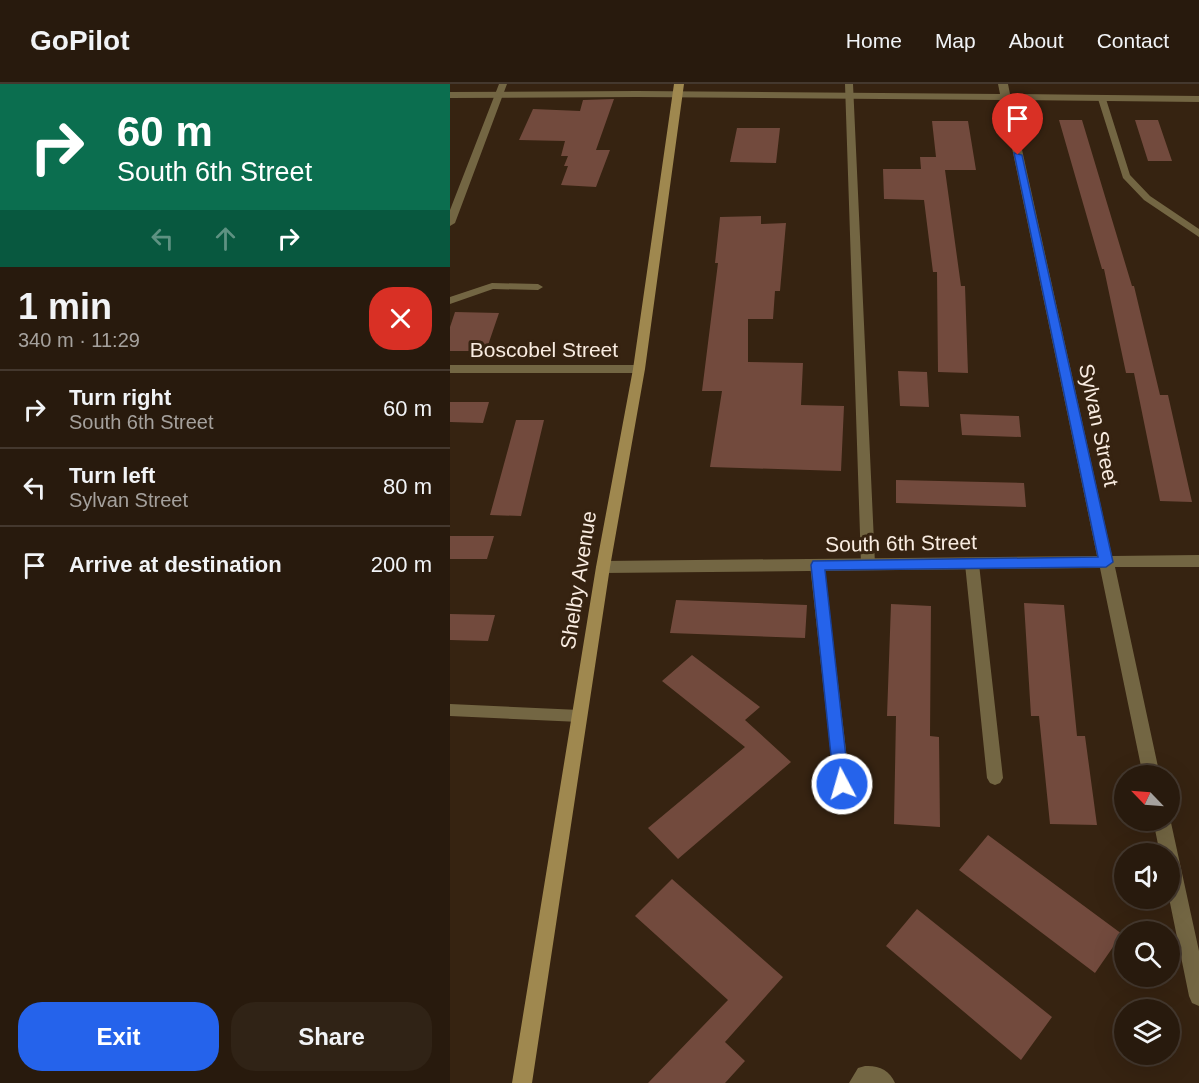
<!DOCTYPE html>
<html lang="en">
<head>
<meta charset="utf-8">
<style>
	body { margin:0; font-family:Helvetica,sans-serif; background:#302316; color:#f1f3f6; height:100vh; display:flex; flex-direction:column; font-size:22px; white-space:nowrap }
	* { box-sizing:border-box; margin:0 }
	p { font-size:20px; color:#a5a19d }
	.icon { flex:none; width:33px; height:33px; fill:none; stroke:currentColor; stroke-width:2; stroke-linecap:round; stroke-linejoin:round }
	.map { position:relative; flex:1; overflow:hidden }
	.side { display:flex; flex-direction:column; background:#281a0d; width:450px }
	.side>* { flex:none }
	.guide { background:#0b6e4f; color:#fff; overflow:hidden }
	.needle { width:39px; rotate:295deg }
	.controls { position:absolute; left:664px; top:681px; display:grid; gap:12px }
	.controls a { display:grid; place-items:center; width:66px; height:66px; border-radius:50%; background:#281a0d; box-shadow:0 6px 24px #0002,0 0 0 2px #44382e; font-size:30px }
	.pin { position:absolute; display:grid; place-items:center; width:51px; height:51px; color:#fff; margin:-62px -26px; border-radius:50% 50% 50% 0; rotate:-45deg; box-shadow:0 0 6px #0007 }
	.pin .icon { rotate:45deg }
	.me { position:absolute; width:66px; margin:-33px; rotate:354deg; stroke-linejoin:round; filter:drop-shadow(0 0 4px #0008) }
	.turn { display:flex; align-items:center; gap:21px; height:126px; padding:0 18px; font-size:27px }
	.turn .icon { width:78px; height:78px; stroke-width:2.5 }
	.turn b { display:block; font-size:42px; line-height:51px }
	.lanes { display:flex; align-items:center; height:57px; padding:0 18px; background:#0003; justify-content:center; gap:30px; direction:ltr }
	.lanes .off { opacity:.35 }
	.round { display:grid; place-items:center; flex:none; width:63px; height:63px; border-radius:24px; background:#302316 }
	.headline { display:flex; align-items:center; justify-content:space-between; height:102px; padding:0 18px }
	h1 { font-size:36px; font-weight:600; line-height:45px }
	.primary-button { display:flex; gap:12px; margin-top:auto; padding:12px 18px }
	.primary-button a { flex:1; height:69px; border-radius:24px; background:#2563eb; color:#fff; font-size:24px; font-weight:600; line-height:69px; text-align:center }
	.primary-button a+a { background:#302316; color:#f1f3f6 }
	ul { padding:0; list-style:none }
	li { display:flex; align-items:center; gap:18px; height:78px; padding:0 18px; border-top:2px solid #44382e }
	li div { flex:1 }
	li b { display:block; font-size:22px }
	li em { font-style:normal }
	header { display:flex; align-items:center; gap:36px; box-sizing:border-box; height:84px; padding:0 30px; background:#281a0d; border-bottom:2px solid #44382e }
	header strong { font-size:28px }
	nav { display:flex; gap:33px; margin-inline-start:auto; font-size:21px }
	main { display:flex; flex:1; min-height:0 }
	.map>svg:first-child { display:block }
	.building { fill:#724a3d }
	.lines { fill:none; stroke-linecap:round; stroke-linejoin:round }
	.lane { fill:#736643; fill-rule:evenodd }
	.street { fill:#736643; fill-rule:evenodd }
	.secondary { fill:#9f884f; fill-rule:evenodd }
	.route { fill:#2563eb; stroke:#184099; stroke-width:1.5 }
	.labels { text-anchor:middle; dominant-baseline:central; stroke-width:6; stroke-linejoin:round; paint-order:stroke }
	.street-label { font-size:21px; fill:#f9ece1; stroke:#362311 }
</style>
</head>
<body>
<header>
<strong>GoPilot</strong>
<nav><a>Home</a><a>Map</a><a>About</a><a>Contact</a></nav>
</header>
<main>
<section class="side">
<div class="guide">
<div class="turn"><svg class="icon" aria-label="right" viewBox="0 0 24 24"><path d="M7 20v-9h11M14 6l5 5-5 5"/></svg><div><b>60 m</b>South 6th Street</div></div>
<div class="lanes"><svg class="icon off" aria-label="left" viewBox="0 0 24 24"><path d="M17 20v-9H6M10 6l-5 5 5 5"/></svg><svg class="icon off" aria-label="ahead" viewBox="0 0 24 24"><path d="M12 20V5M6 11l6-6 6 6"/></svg><svg class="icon" aria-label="right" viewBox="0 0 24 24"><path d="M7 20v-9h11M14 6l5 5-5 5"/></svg></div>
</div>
<div class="headline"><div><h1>1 min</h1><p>340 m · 11:29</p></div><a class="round" style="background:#d93025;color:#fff"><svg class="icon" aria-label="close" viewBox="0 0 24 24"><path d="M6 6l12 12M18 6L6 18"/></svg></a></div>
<ul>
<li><svg class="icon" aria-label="right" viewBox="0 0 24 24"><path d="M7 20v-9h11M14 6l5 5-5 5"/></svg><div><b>Turn right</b><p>South 6th Street</p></div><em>60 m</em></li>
<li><svg class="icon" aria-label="left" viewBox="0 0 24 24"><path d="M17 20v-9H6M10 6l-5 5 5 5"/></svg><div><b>Turn left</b><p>Sylvan Street</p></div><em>80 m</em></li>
<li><svg class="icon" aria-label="arrive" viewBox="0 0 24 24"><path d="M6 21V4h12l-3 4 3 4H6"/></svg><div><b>Arrive at destination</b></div><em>200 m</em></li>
</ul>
<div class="primary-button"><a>Exit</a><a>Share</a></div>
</section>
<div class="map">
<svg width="749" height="999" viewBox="0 0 749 999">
	<rect width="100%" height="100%" fill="#362311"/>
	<!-- building -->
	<path class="building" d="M 164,15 L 146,66 L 160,66 L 146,103 L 111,101 L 118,82 L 114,82 L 118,72 L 111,72 L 115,57 L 69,56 L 83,25 L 130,27 L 133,16 Z
		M 609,36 L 632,36 L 682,202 L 684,202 L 710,311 L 718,311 L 742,418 L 710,417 L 684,289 L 676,289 L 654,185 L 652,185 Z
		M 685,36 L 708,36 L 722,77 L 698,77 Z
		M 482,37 L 518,37 L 526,86 L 495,86 L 511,202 L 515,202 L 518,289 L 488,288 L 487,188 L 483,188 L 474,116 L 434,115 L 433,85 L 471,85 L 470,73 L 486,73 Z
		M 287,44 L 330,44 L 326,79 L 280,78 Z
		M 311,132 L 311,140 L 336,139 L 330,207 L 325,207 L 323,235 L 298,235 L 298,278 L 353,279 L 351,321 L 394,322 L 391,387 L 260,383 L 272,307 L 252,307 L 268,179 L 265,179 L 270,133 Z
		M 5,228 L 49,229 L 36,267 L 0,267 L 0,243 Z
		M 448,287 L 477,288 L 479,323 L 450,322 Z
		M 0,318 L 39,318 L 33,339 L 0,338 Z
		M 510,330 L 569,332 L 571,353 L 512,351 Z
		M 66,336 L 94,336 L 71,432 L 40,431 Z
		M 446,396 L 574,399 L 576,423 L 446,419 Z
		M 0,452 L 44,452 L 37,475 L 0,475 Z
		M 226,516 L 357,521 L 355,554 L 220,549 Z
		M 574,519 L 614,521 L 627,652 L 635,652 L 647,741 L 600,740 L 589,632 L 581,632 Z
		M 441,520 L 481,522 L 480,652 L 489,653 L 490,743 L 444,740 L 446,632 L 437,632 Z
		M 0,530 L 45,531 L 38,557 L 0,556 Z
		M 242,571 L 310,623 L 295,636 L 341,678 L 228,775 L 198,744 L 295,663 L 212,597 Z
		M 538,751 L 672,850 L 645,889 L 509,786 Z
		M 222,795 L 333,893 L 275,958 L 295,977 L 275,999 L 198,999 L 278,916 L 185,832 Z
		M 467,825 L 602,933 L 571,976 L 436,862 Z"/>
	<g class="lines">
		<!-- lane -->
		<path class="lane" d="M 49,0 L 57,0 L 5,139 L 0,142 L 0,126 Z
			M 395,0 L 403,0 L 425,480 L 418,485 L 411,480 Z
			M 649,13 L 656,15 L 680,91 L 700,112 L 749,145 L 749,153 L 694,116 L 673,94 L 648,15 Z
			M 42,199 L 88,200 L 93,203 L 88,206 L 43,205 L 0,220 L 0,213 Z
			M 522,475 L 529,480 L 553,694 L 550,699 L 545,701 L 540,699 L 537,694 L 515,480 Z
			M 367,476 L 374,481 L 400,700 L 397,705 L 392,707 L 387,705 L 384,700 L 360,481 Z
			M 0,620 L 130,626 L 135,628 L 137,632 L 135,636 L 130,638 L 0,632 Z
			M 415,982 C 428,981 440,986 445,999 L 399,999 L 408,984 Z"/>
		<!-- street -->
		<path class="street" d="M 548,0 L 558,0 L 560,10 L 749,12 L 749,18 L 561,16 L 662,472 L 749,471 L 749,483 L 665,483 L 710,692 L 693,692 L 650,484 L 153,489 L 146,483 L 153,477 L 647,472 L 552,16 L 187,13 L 0,14 L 0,8 L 187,7 L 550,10 Z
			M 0,281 L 189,281 L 195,285 L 189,289 L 0,289 Z
			M 720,734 L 749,867 L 749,922 L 742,919 L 739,912 L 719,814 L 720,770 L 710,770 L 703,736 L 720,736 Z"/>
		<!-- secondary -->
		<path class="secondary" d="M 224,0 L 234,0 L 195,285 L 160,483 L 82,999 L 62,999 L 146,483 L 183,285 Z"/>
	</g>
	<!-- route -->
	<path class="route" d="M 564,69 L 572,71 L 663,478 L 656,483 L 375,486 L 399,700 L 397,705 L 392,707 L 386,705 L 384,700 L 361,481 L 363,477 L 648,473 Z"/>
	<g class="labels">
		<!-- street labels -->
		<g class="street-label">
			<text x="94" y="265">Boscobel Street</text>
			<text transform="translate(649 341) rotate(78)">Sylvan Street</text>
			<text transform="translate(451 459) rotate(-1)">South 6th Street</text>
			<text transform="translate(128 496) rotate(-81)">Shelby Avenue</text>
		</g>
	</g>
</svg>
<div class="controls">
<a><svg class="needle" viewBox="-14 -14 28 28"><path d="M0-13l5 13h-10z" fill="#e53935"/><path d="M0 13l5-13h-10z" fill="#a5a19d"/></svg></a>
<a><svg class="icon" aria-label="sound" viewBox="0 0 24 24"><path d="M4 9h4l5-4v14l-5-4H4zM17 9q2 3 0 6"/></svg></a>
<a><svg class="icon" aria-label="search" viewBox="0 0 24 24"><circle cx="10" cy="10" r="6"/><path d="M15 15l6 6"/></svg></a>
<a><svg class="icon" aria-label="layers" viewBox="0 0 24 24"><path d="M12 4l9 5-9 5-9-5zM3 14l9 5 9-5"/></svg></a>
</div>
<div class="pin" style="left:568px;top:71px;background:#d93025"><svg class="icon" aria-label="arrive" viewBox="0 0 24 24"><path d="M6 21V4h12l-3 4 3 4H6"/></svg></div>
<svg class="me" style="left:392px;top:700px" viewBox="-20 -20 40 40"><circle r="17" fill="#2563eb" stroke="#fff" stroke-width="3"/><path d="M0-11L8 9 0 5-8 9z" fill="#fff"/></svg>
</div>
</main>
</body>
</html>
